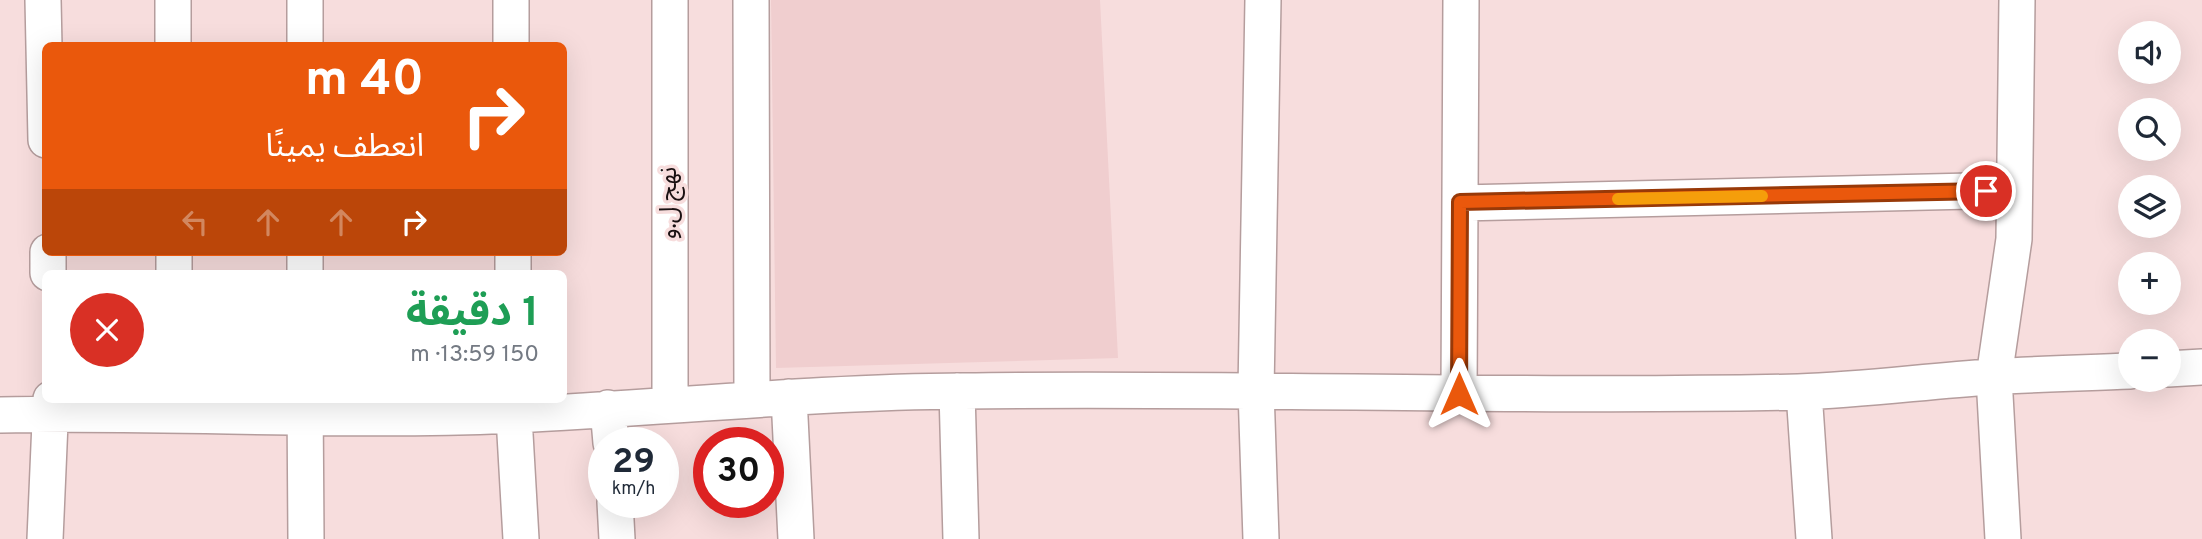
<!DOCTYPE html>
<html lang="ar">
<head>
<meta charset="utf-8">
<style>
	body { margin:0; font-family:Overpass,"Noto Sans Arabic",sans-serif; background:#f6f6f7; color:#1f2937; direction:rtl; height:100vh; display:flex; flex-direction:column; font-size:26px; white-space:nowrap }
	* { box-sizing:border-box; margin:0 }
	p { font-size:23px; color:#747a83 }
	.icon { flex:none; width:38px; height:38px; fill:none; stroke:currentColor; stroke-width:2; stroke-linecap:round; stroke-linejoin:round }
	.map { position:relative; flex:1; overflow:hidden; direction:ltr }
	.side { position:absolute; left:42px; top:270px; width:525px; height:133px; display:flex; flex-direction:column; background:#fff; border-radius:10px; box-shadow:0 7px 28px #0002; direction:rtl }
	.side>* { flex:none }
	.guide { position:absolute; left:42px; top:42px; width:525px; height:214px; border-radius:10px; box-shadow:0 7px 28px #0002; direction:rtl; background:#ea580c; color:#fff; overflow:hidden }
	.controls { position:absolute; left:2118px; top:21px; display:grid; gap:14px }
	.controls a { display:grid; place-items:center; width:63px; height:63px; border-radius:50%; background:#fff; box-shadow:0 7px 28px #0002; font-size:35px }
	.speed { position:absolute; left:588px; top:427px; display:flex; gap:14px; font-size:35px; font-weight:700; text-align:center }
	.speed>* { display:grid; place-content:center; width:91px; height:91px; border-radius:50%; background:#fff; box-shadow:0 7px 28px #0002; line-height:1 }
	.speed small { font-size:18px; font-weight:400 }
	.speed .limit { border:10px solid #d22; background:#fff; color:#111 }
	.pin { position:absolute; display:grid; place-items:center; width:60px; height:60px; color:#fff; margin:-30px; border:4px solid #fff; border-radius:50%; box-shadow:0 2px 7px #0007 }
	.me { position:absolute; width:77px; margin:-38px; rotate:0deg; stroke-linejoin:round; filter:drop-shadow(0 0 5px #0008) }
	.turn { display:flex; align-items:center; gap:24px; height:147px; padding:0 28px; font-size:32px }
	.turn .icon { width:91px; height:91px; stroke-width:2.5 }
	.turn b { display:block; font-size:49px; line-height:60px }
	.lanes { display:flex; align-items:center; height:66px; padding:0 28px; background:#0003; justify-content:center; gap:35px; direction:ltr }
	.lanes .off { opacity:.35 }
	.round { display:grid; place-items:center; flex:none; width:74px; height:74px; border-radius:37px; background:#f6f6f7 }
	.summary { display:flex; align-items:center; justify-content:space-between; height:119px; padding:0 28px }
	h1 { font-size:42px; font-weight:700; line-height:52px; color:#1e9e55 }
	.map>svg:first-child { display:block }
	.built { fill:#f0cecf }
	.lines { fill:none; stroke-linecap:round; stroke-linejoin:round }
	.minor-casing { stroke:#b59d9d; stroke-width:38 }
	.minor { stroke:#fff; stroke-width:35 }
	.route-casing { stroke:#983908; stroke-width:18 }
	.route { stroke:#ea580c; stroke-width:12 }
	.slow { stroke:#f59e0b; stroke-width:12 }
	.labels { text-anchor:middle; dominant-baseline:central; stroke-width:7; stroke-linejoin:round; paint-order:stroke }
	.street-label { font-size:24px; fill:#191011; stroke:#f7dddd }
</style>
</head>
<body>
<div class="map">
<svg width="2202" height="539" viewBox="0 0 2202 539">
	<rect width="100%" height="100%" fill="#f7dddd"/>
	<!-- built -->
	<path class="built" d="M 771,0 L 1100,0 L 1118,358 L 776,368 Z"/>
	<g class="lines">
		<defs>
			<path id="minor" d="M 43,0 L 46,140
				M 173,0 L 173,46
				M 511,0 L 511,46
				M 751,0 L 752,399
				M 305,46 L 305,0
				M 1460,203 L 2014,190
				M 48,252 L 48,273
				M 174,252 L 174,273
				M 305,252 L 305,273
				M 513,252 L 513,273
				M 2168,369 L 2202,367
				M 957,391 L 961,539
				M 1804,392 L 1814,539
				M 1459,394 L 1461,0
				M 789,397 L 796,539
				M 305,399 L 306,539
				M 513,399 L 521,539
				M 670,405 L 670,0
				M 608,408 L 611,443
				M 0,415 C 171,411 343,423 514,415 C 664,408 813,392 963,391 C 1242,387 1520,398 1798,392 C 1863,390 1927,381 1991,377 C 2037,374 2083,373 2130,371
				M 615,502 L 617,539
				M 45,539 L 51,399
				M 1261,539 L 1256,390 L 1263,0
				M 2003,539 L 1994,377 L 2014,239 L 2017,0"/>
		</defs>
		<!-- minor casing -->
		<use href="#minor" class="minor-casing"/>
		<!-- minor -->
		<use href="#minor" class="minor"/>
	</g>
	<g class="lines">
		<defs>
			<path id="route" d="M 1459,394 L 1460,202 L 1986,191"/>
		</defs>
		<!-- route casing -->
		<use href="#route" class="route-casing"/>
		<!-- route -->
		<use href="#route" class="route"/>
		<!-- slow -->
		<path class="slow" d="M 1618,199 L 1762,196"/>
	</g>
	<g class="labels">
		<!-- street labels -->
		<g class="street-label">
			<text transform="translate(670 203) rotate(-90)">نهج ل.و</text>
		</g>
	</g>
</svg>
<div class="controls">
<a><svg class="icon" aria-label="sound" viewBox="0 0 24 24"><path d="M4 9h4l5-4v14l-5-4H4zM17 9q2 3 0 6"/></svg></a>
<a><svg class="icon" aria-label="search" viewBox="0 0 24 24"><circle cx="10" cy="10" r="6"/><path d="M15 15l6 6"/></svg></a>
<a><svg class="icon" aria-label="layers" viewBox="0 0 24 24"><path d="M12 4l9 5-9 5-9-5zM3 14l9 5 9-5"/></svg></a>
<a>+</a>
<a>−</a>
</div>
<div class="speed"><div>29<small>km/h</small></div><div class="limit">30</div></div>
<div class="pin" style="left:1986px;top:191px;background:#d93025"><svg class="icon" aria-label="arrive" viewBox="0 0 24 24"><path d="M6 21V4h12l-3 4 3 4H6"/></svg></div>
<svg class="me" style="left:1459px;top:394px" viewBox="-20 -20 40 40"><path d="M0-17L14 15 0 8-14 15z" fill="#ea580c" stroke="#fff" stroke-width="4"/></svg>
<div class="guide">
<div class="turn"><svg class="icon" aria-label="right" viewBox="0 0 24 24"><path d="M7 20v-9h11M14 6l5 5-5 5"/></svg><div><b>40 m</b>انعطف يمينًا</div></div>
<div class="lanes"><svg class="icon off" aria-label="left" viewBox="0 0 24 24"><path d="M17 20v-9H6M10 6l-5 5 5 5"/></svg><svg class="icon off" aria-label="ahead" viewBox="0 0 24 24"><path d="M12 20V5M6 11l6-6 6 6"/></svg><svg class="icon off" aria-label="ahead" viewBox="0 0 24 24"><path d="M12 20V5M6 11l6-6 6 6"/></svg><svg class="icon" aria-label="right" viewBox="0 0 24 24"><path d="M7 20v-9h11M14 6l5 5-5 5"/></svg></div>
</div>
<section class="side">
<div class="summary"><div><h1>1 دقيقة</h1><p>150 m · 13:59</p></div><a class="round" style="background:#d93025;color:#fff"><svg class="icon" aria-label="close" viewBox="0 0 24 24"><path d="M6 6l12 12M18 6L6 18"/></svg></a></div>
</section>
</div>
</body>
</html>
